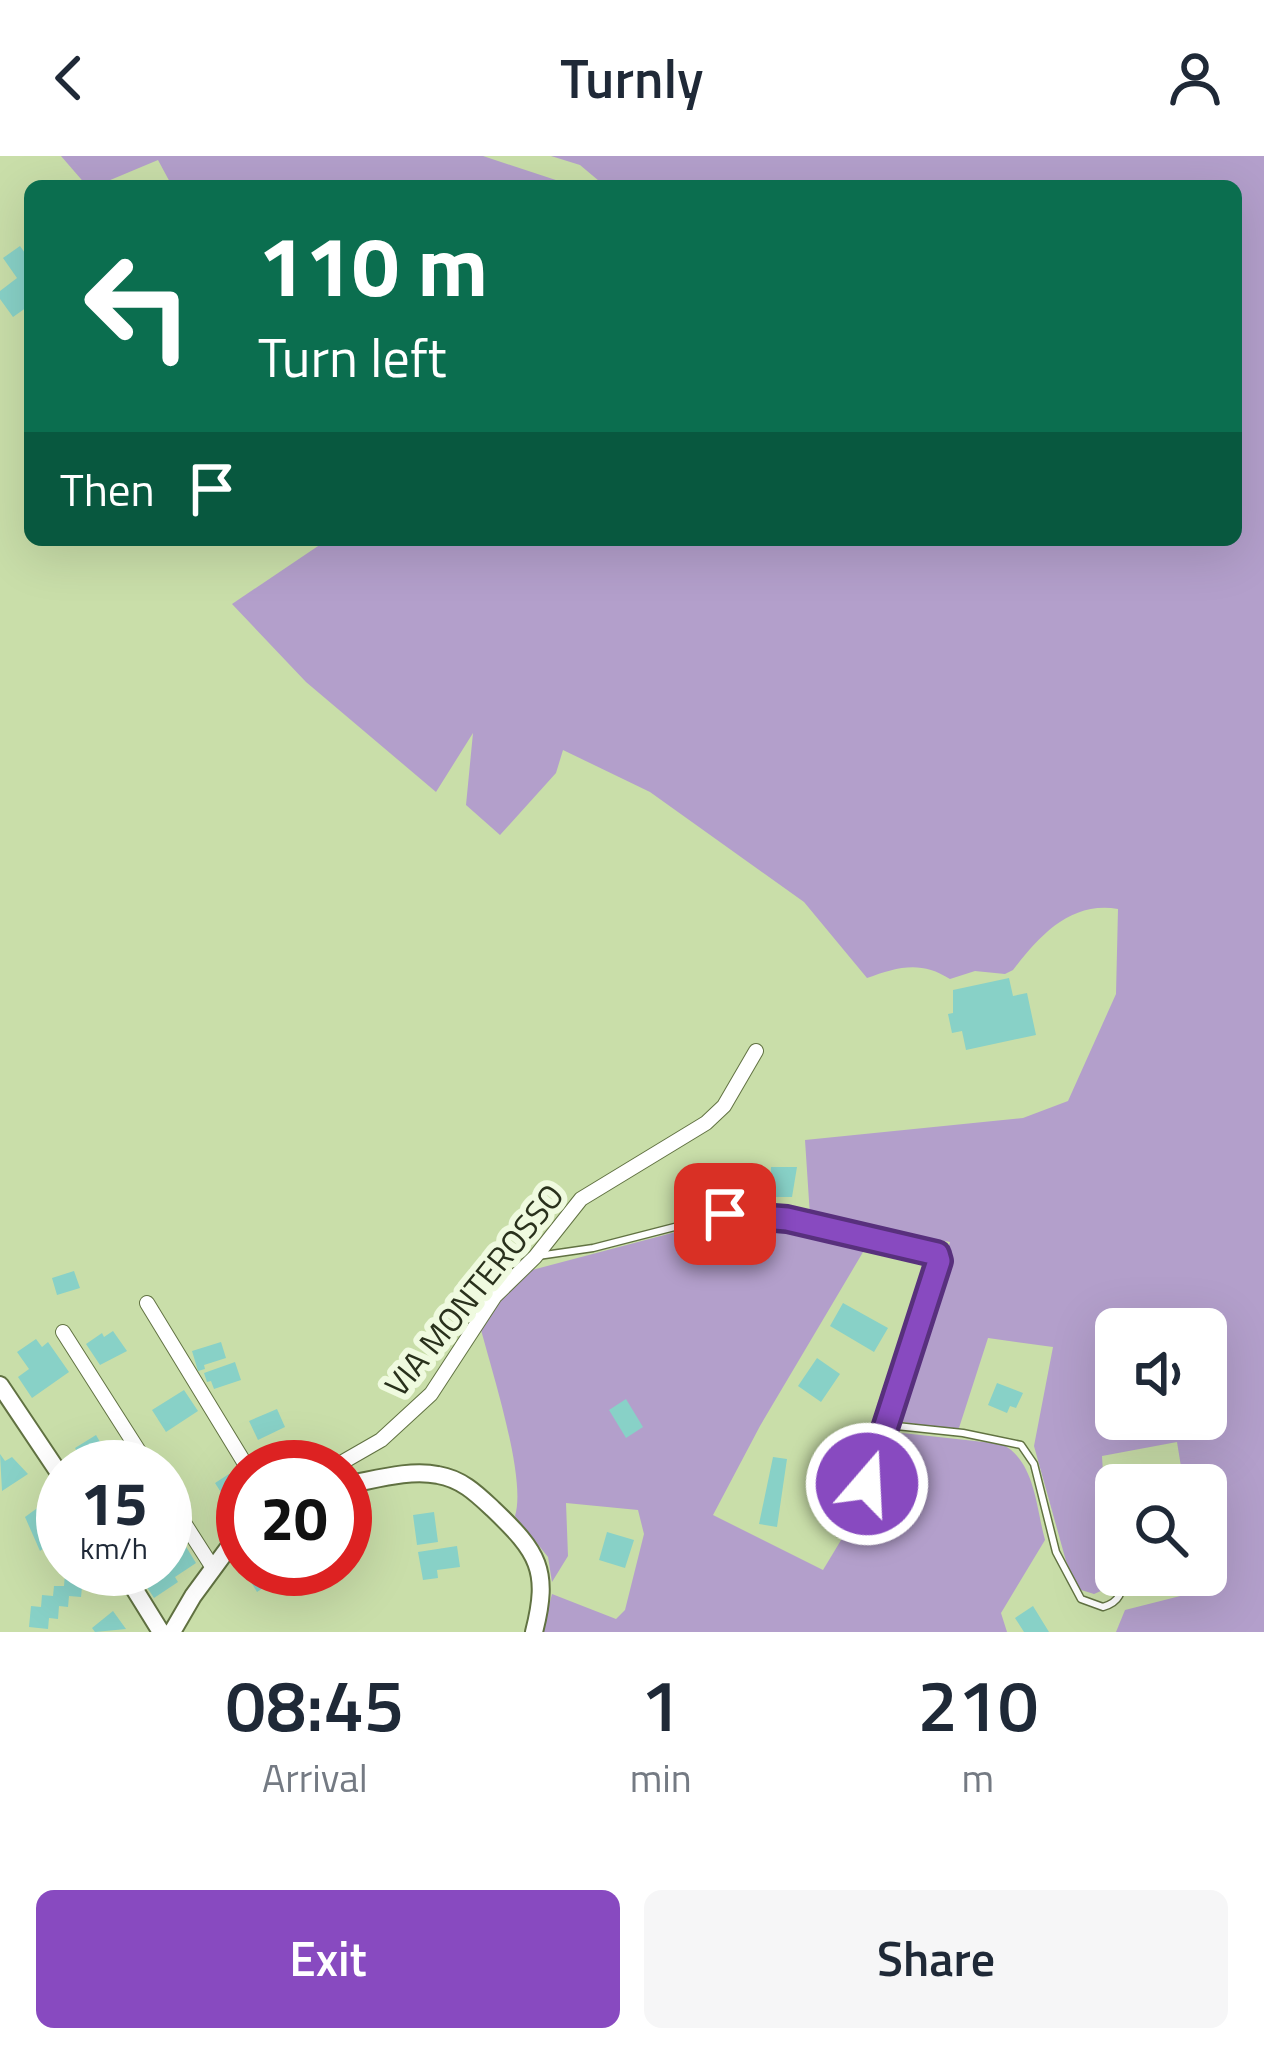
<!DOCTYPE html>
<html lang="en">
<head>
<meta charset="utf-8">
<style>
	body { margin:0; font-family:"Titillium Web",sans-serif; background:#f6f6f7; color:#1f2937; height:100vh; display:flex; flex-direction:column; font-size:45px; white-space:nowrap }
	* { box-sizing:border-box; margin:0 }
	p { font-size:39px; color:#747a83 }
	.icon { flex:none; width:66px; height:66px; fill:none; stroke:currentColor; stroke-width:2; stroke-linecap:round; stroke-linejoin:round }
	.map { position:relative; height:1476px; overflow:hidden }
	.details { display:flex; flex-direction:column; background:#fff; flex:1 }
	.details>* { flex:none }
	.banner { position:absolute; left:24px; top:24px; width:1218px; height:366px; border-radius:18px; box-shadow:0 12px 48px #0002; background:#0b6e4f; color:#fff; overflow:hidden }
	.tools { position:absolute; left:1095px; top:1152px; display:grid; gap:24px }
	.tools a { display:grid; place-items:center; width:132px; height:132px; border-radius:18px; background:#fff; box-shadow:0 12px 48px #0002; font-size:60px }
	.speed { position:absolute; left:36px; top:1284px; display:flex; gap:24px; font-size:60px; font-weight:700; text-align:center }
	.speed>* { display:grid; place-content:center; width:156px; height:156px; border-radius:50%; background:#fff; box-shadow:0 12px 48px #0002; line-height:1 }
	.speed small { font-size:30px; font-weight:400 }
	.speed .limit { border:18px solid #d22; background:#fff; color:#111 }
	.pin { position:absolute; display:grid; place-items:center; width:102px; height:102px; color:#fff; margin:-51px; border-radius:24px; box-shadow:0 6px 18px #0006 }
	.me { position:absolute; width:132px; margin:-66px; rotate:19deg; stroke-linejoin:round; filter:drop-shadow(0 0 9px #0008) }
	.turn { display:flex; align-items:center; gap:42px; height:252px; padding:0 36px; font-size:54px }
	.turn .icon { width:156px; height:156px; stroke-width:2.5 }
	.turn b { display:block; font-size:84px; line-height:102px }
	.then { display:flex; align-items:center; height:114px; padding:0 36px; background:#0003; gap:24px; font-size:45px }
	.eta { display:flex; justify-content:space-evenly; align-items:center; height:204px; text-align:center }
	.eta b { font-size:72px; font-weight:600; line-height:84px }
	.button { display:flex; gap:24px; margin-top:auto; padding:24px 36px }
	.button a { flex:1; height:138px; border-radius:18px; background:#884ac0; color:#fff; font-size:48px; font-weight:600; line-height:138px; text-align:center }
	.button a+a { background:#f6f6f7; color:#1f2937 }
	header { display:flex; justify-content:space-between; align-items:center; height:156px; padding:0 36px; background:#fff; font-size:54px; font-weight:600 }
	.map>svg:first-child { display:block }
	.green { fill:#b39fcb; fill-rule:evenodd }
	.building { fill:#88d1c7 }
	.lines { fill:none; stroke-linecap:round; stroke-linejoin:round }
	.service-casing { stroke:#617242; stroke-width:9 }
	.minor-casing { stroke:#617242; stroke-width:16 }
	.tertiary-casing { stroke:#617242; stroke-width:20 }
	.service { stroke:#fff; stroke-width:6 }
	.minor { stroke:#fff; stroke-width:14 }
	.tertiary { stroke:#fff; stroke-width:16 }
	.route-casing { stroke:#58307d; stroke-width:30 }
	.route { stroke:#884ac0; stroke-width:21 }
	.labels { text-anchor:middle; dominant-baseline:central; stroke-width:12; stroke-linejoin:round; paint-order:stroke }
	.street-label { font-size:33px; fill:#29311c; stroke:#effadf }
</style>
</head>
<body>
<header><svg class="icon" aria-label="back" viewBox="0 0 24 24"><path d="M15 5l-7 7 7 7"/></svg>Turnly<svg class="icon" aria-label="person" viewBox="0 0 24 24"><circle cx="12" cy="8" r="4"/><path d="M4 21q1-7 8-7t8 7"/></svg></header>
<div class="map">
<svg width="1264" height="1476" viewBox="0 0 1264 1476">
	<rect width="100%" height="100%" fill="#c9dea9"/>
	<!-- green -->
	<path class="green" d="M 61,0 L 483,0 L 574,30 L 172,30 L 158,4 L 96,30 L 87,30 Z
		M 551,0 L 1264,0 L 1264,1476 L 1116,1476 L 1125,1454 L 1200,1435 L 1198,1419 L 1206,1419 L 1206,1329 L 1184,1329 L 1177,1286 L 1102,1300 L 1110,1431 L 1094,1438 L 1078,1433 L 1066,1405 L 1034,1290 L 1053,1191 L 988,1182 L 958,1275 L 898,1265 L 950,1086 L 810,1060 L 805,984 L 1023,962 L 1068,945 L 1116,838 L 1118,753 C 1071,745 1040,779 1013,814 L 1005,818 L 975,815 L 950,823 C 921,804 897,811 867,822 L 804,746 L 650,636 L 563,594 L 556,617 L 500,679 L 466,649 L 473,577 L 436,636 L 306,526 L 232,448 L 327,384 L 1236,384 L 1236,30 L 605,30 L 580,9 ZM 1116,1173 L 1206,1173 L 1206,1263 L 1116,1263 Z
		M 725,1063 L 757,1065 L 869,1086 L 760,1270 L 713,1359 L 823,1414 L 864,1346 L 893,1276 L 1002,1288 C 1035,1305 1036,1351 1045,1384 L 1001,1457 L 1007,1476 L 542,1476 L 552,1438 L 616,1463 L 625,1454 L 644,1378 L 638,1354 L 566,1347 L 568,1400 L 552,1426 L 548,1401 L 515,1360 C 527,1322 491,1213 480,1170 L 501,1142 L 532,1114 Z"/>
	<!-- building -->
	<path class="building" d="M 20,90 L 30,104 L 30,125 L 25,129 L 30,136 L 30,149 L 13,161 L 0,143 L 0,135 L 17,122 L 3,102 Z
		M 1009,822 L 1013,840 L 1027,837 L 1036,879 L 966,894 L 962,875 L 952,877 L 948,858 L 953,857 L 953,834 Z
		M 771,1011 L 797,1011 L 792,1041 L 770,1041 Z
		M 74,1115 L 80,1132 L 57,1139 L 52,1122 Z
		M 843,1147 L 888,1172 L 874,1196 L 830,1170 Z
		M 113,1175 L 127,1195 L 100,1209 L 86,1188 L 102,1177 L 104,1181 Z
		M 36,1183 L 42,1191 L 48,1186 L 69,1216 L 32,1242 L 18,1221 L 29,1213 L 17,1196 Z
		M 221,1186 L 226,1202 L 204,1209 L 205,1213 L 198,1215 L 192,1195 Z
		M 817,1202 L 840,1218 L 821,1246 L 798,1230 Z
		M 235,1206 L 241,1224 L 214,1233 L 211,1225 L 207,1226 L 204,1217 Z
		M 997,1227 L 1023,1237 L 1016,1252 L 1010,1250 L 1007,1257 L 988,1249 Z
		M 184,1234 L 198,1255 L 166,1276 L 152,1254 Z
		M 626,1243 L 643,1271 L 626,1282 L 609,1254 Z
		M 277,1253 L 285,1271 L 258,1284 L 249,1265 Z
		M 96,1279 L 107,1298 L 86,1311 L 75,1292 Z
		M 286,1288 L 291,1302 L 266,1310 L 262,1295 Z
		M 0,1298 L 5,1305 L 12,1301 L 28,1318 L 2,1335 Z
		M 773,1301 L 787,1303 L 777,1371 L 759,1368 Z
		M 229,1318 L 234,1325 L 240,1321 L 243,1326 L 243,1340 L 229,1349 L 215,1327 Z
		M 47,1345 L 63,1378 L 40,1395 L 25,1361 Z
		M 434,1356 L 438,1386 L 417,1389 L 413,1359 Z
		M 607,1376 L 634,1384 L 625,1412 L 599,1404 Z
		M 185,1389 L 196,1407 L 175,1421 L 178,1426 L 154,1442 L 139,1419 L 149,1413 L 165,1413 L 165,1402 Z
		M 457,1390 L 460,1411 L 437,1414 L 438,1422 L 423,1424 L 418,1396 Z
		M 75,1413 L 87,1413 L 86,1418 L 92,1419 L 91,1432 L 82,1431 L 81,1441 L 69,1440 L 68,1451 L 59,1450 L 58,1463 L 49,1462 L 48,1473 L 29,1471 L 31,1450 L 41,1451 L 42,1439 L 53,1440 L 54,1430 L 64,1430 L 65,1418 L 74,1419 Z
		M 243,1413 L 279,1413 L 283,1419 L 257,1436 Z
		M 1033,1450 L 1049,1476 L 1024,1476 L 1015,1462 Z
		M 113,1455 L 126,1473 L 95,1476 L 92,1472 Z"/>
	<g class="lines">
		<defs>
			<path id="service" d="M 538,1100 L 593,1092 L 725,1058 L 787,1063 L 937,1098 L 939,1105 C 910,1196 891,1298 838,1377
				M 887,1269 L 963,1277 L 1021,1289 L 1034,1308 L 1056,1396 L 1081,1443 L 1103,1451 C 1120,1446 1123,1436 1122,1419
				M 1115,1318 L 1116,1338"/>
			<path id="minor" d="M 147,1147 L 247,1311
				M 63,1176 L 149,1311
				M 334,1311 L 381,1284 L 431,1238 L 495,1140 L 535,1101 L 581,1043 L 706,967 L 724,950 L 756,895
				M 165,1337 L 213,1412"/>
			<path id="tertiary" d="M 0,1229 L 63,1323
				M 345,1329 C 374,1324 409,1313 438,1319 C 462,1323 477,1338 493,1353 C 538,1396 550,1414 534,1476
				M 122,1413 L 161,1476
				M 172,1476 L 193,1440 L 243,1372"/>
		</defs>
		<!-- service casing -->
		<use href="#service" class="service-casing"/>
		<!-- minor casing -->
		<use href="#minor" class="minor-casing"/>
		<!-- tertiary casing -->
		<use href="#tertiary" class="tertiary-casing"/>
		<!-- service -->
		<use href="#service" class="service"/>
		<!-- minor -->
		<use href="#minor" class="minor"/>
		<!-- tertiary -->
		<use href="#tertiary" class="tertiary"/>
	</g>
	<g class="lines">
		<defs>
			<path id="route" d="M 725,1058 L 787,1063 L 937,1098 L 939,1105 L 867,1328"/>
		</defs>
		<!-- route casing -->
		<use href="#route" class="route-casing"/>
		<!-- route -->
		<use href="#route" class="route"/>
	</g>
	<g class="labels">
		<!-- street labels -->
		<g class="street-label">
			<text transform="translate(474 1134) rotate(-51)">VIA MONTEROSSO</text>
		</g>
	</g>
</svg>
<div class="tools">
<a><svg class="icon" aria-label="sound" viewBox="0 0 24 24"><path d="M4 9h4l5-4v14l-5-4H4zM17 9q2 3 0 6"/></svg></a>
<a><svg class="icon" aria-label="search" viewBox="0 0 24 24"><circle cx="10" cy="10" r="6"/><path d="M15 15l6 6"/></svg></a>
</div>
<div class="speed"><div>15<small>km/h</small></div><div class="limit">20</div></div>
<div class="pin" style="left:725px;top:1058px;background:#d93025"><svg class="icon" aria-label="arrive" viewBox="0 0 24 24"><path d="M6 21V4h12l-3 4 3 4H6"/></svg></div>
<svg class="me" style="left:867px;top:1328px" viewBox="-20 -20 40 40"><circle r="17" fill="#884ac0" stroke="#fff" stroke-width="3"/><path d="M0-11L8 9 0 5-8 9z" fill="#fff"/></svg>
<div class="banner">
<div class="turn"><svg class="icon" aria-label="left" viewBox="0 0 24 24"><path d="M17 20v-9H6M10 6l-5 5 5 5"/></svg><div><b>110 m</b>Turn left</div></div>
<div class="then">Then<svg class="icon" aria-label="arrive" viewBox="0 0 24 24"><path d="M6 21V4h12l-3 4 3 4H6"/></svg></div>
</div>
</div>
<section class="details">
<div class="eta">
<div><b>08:45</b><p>Arrival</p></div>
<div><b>1</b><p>min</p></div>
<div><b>210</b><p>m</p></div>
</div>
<div class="button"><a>Exit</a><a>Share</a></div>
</section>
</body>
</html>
